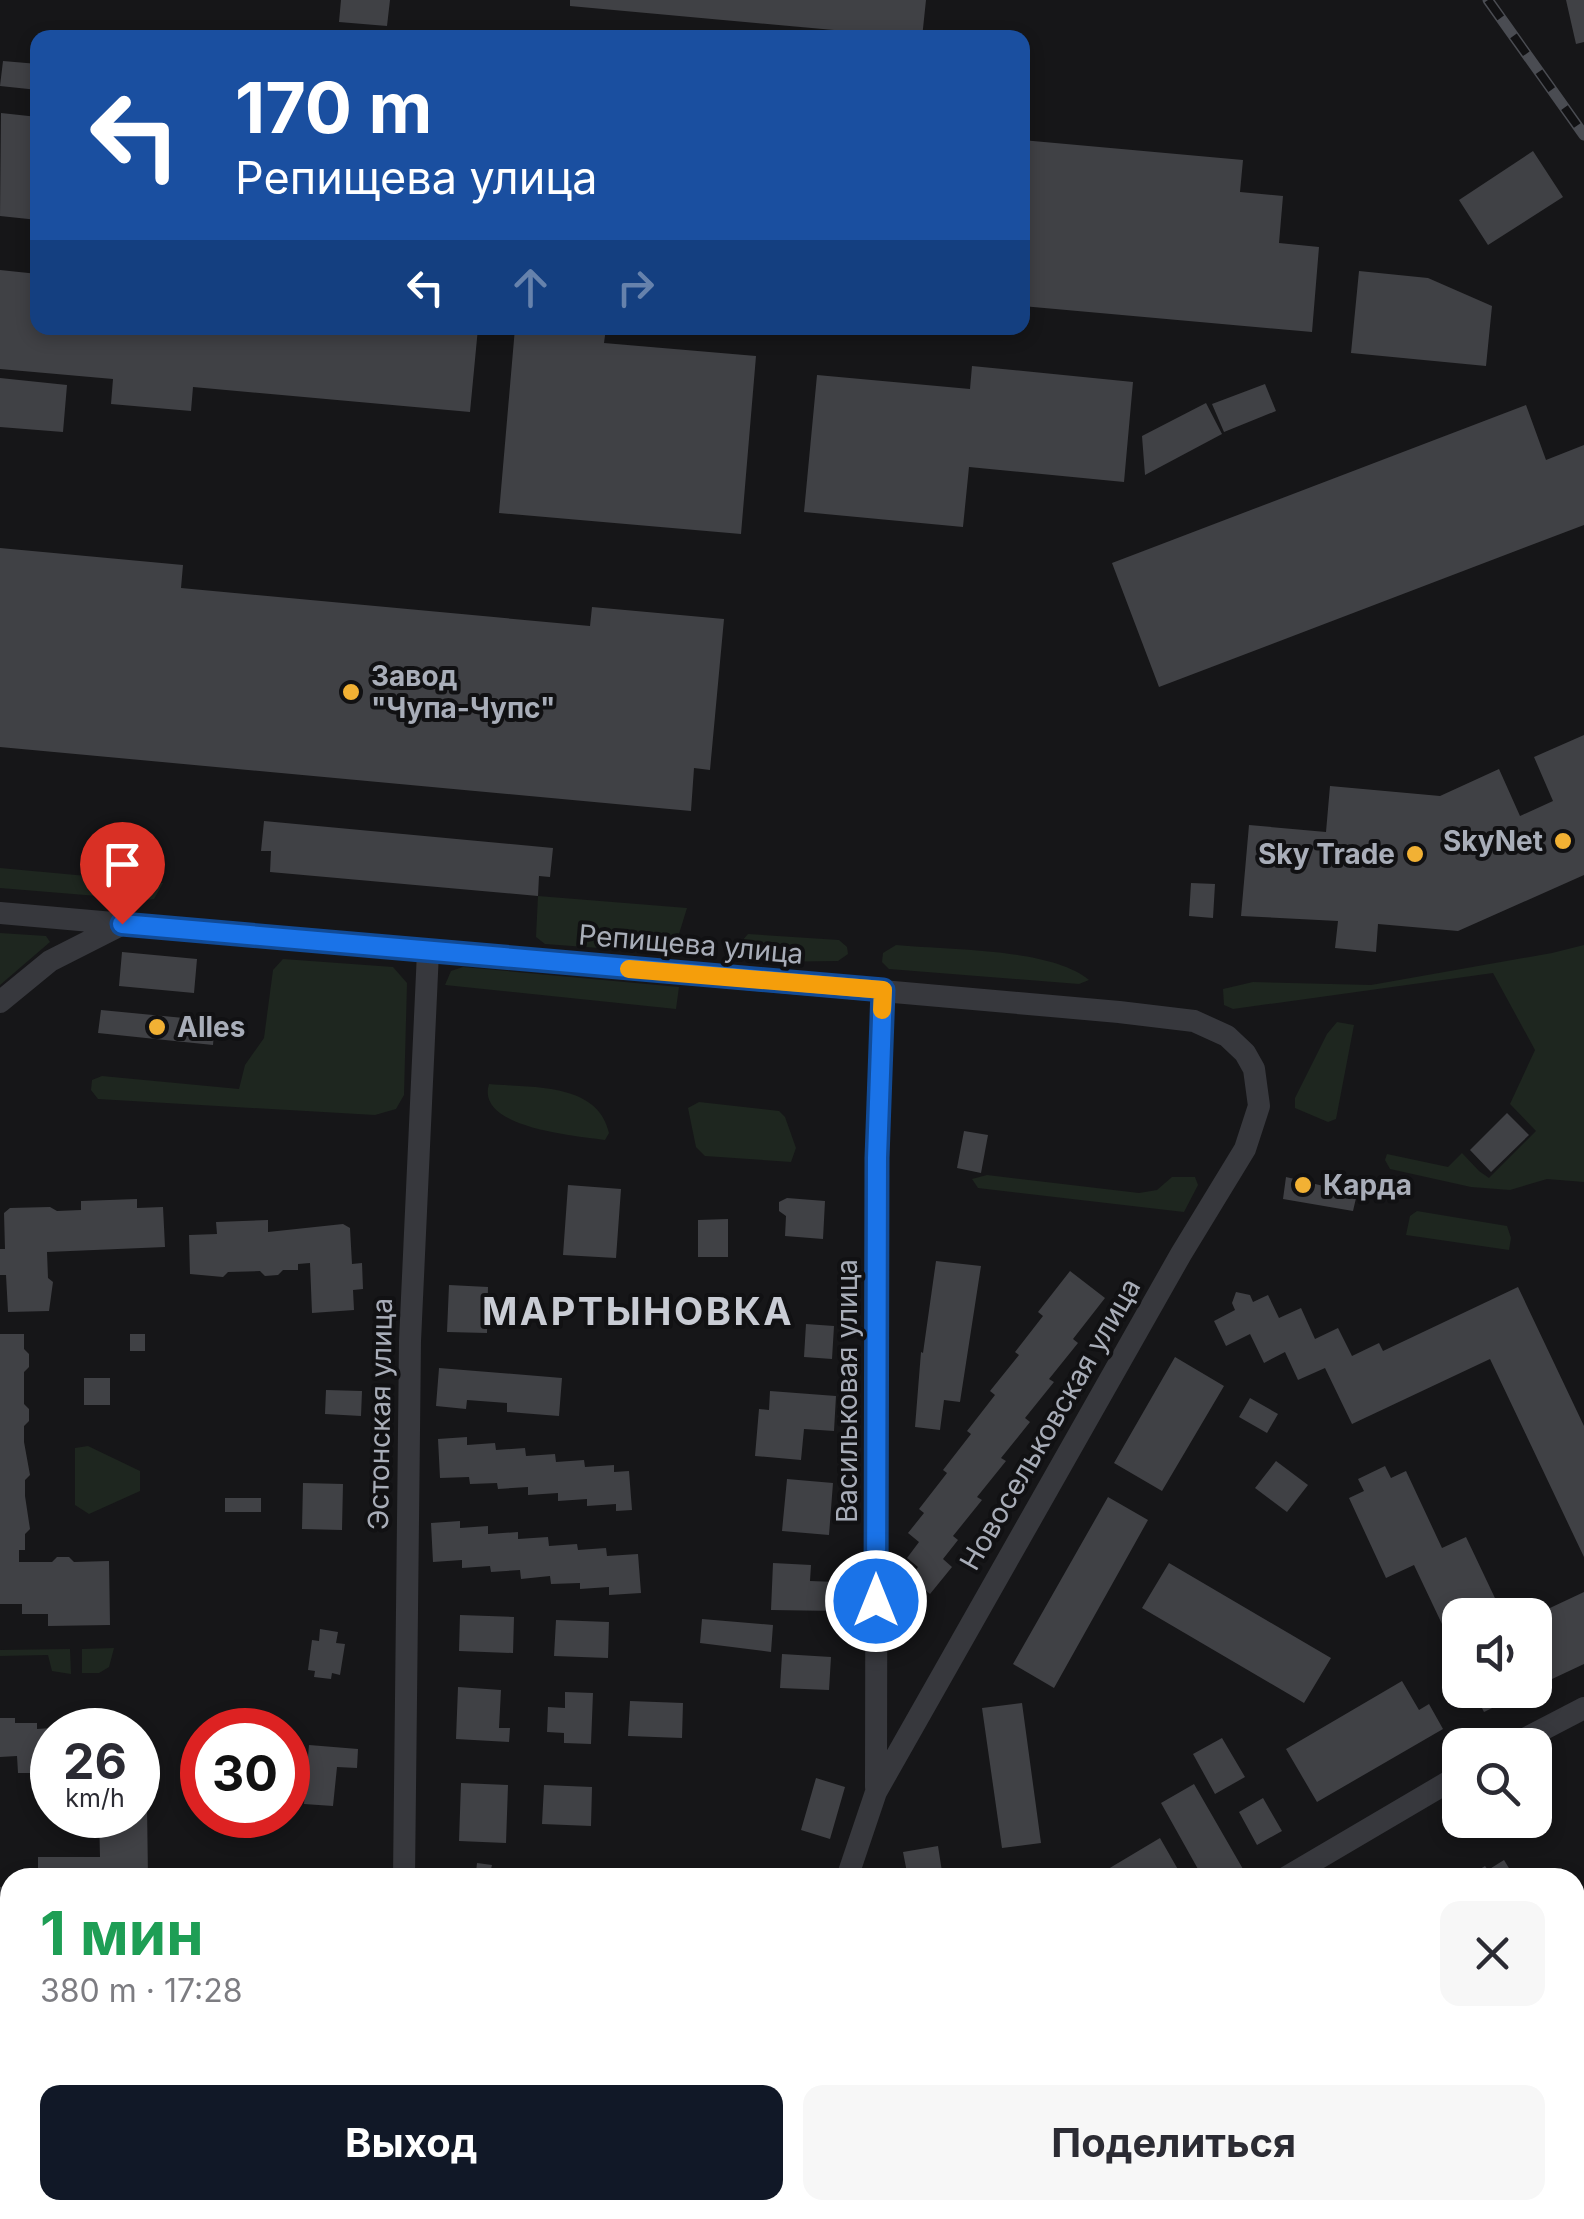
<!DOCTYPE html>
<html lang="ru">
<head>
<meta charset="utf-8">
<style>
	body { margin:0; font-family:Inter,sans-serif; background:#f7f7f7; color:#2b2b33; height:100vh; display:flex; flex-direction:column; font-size:38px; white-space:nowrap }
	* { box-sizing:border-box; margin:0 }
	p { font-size:32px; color:#7c7c81 }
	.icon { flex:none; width:55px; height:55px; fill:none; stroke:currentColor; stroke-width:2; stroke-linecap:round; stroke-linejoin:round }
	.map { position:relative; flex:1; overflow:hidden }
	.sheet { position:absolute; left:0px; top:1868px; width:1585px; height:352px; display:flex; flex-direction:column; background:#fff; border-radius:30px 30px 0 0; box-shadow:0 5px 15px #0003 }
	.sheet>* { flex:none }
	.hud { position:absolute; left:30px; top:30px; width:1000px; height:305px; border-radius:20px; box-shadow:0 5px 15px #0003; background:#1a4fa0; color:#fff; overflow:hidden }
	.fabs { position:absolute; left:1442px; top:1598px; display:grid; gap:20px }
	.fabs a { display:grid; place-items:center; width:110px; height:110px; border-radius:20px; background:#fff; box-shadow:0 5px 15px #0003; font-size:50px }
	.speed { position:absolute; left:30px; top:1708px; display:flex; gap:20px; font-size:50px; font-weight:700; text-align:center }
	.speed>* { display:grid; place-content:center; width:130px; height:130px; border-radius:50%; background:#fff; box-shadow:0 5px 15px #0003; line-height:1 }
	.speed small { font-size:25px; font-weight:400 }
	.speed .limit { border:15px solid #d22; background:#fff; color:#111 }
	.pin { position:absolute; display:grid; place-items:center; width:85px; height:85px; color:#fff; margin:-102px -42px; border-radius:50% 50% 50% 0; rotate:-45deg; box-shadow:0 0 10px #0007 }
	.pin .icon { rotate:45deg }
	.me { position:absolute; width:110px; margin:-55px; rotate:0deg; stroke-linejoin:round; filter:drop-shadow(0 0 8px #0008) }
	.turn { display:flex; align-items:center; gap:35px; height:210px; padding:0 40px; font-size:45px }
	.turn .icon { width:130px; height:130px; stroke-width:2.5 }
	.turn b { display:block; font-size:70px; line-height:85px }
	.lanes { display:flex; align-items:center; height:95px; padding:0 40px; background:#0003; justify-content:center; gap:50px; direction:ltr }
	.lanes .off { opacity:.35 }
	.round { display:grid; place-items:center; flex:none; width:105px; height:105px; border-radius:20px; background:#f7f7f7 }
	.overview { display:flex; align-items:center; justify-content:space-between; height:170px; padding:0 40px }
	h1 { font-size:60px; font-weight:700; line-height:75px; color:#1e9e55 }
	.button { display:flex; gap:20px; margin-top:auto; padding:20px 40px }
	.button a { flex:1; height:115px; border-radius:20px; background:#111827; color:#fff; font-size:40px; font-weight:700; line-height:115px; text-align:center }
	.button a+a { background:#f7f7f7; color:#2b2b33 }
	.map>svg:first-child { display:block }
	.green { fill:#1e261f }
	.building { fill:#404145 }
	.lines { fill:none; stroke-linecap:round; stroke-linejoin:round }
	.minor { stroke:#37383d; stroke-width:22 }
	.rail-casing { stroke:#4a4c52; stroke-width:11 }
	.rail { stroke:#111113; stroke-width:8; stroke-dasharray:22; stroke-linecap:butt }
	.route-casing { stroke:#114b97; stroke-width:25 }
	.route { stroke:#1a73e8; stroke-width:18 }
	.slow { stroke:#f59e0b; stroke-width:18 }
	.poi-dot { fill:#f2b134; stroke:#111113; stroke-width:4 }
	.labels { text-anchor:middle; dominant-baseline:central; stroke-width:8; stroke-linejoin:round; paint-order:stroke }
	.poi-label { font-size:28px; font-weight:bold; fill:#a8adb8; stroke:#111113; text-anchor:start }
	.street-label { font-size:28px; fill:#a8adb8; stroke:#111113 }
	.district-label { font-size:38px; font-weight:bold; letter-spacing:2.5px; fill:#c9ccd4; stroke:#111113 }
</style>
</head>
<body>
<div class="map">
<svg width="1584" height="2219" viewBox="0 0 1584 2219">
	<rect width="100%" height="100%" fill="#161618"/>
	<!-- green -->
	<path class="green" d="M 0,868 L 163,883 L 154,899 L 146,900 L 0,888 Z
		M 538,896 L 687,908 L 679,934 L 654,952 L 545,944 L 536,937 Z
		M 0,933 L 46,936 L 50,942 L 0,985 Z
		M 748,934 L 839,940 L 847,947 L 848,954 L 838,961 L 756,962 L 743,951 L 742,941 Z
		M 896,945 C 947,950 1051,948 1089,980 L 1079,984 L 889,969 L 882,962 L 883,953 Z
		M 1584,945 L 1584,1182 L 1547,1179 L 1510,1190 L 1471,1187 L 1390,1169 L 1385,1160 L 1387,1154 L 1448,1167 L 1462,1153 L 1479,1171 L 1489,1178 L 1536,1131 L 1510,1104 L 1535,1050 L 1493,973 L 1233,1009 L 1224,1005 L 1223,989 L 1253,982 L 1371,985 L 1552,953 Z
		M 283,959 L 393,967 L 407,983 L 404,1095 L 396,1109 L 375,1115 L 98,1099 L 91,1090 L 92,1080 L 102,1076 L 239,1089 L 245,1065 L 264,1038 L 273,970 Z
		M 463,967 L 679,987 L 676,1009 L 445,985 L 451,971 Z
		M 1337,1022 L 1354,1025 L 1336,1119 L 1328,1122 L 1295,1108 L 1295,1098 L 1327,1034 Z
		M 489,1084 C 530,1088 598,1082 609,1133 L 605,1140 C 576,1136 475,1128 489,1084 Z
		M 699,1102 L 779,1111 L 785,1117 L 796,1148 L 791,1162 L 705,1156 L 696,1147 L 688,1108 Z
		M 987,1175 L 1139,1193 L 1157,1190 L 1172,1177 L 1195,1177 L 1198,1185 L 1184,1212 L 978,1188 L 972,1179 Z
		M 1417,1211 L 1507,1226 L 1511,1238 L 1509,1250 L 1406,1235 L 1410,1216 Z
		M 88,1446 L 140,1471 L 140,1491 L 89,1514 L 75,1505 L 75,1448 Z
		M 114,1648 L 109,1667 L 99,1673 L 82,1673 L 82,1649 Z
		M 70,1649 L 71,1674 L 52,1671 L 48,1655 L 0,1656 L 0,1650 Z"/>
	<!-- building -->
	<path class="building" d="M 341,0 L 390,0 L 387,26 L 339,22 Z
		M 570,0 L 926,0 L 922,38 L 570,6 Z
		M 1566,0 L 1584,0 L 1584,42 L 1576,44 Z
		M 3,61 L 38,64 L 38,90 L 0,86 Z
		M 1,113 L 38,117 L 38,220 L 0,216 Z
		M 1022,140 L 1243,160 L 1240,192 L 1283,196 L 1279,243 L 1319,247 L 1312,332 L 1022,306 Z
		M 1533,151 L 1563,197 L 1488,245 L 1459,200 Z
		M 0,270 L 38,274 L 38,328 L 478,328 L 470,412 L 193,387 L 191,411 L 111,404 L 113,379 L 0,369 Z
		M 1359,271 L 1428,278 L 1492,306 L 1486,366 L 1351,353 Z
		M 515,328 L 606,328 L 604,343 L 756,356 L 741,534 L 499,513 Z
		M 972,366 L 1133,382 L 1124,482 L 969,467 L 963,527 L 804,512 L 817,375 L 970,389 Z
		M 0,378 L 67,385 L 63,432 L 0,427 Z
		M 1265,384 L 1276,411 L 1224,432 L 1212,404 Z
		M 1206,403 L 1222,434 L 1145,475 L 1142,436 Z
		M 1526,405 L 1546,460 L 1584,445 L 1584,525 L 1159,687 L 1112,563 Z
		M 0,548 L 183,565 L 181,588 L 590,626 L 592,607 L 724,619 L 710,770 L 694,768 L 691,811 L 0,747 Z
		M 1584,735 L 1584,875 L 1458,931 L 1378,924 L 1376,952 L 1335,948 L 1338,921 L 1241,916 L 1249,825 L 1326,832 L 1330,786 L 1440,796 L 1499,769 L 1520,816 L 1553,801 L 1534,757 Z
		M 264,821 L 553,848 L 550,877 L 539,876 L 538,896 L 270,872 L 271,851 L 261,851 Z
		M 1191,883 L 1215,884 L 1213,918 L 1189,916 Z
		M 122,952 L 197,959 L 194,993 L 119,986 Z
		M 101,1010 L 215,1021 L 213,1045 L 98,1033 Z
		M 1507,1113 L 1529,1135 L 1491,1172 L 1470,1150 Z
		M 964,1131 L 988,1135 L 981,1173 L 957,1168 Z
		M 1286,1177 L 1357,1194 L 1353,1211 L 1283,1199 Z
		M 568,1185 L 621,1189 L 616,1258 L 563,1255 Z
		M 787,1198 L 825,1201 L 823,1239 L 785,1236 L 786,1216 L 779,1211 L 779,1202 Z
		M 137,1199 L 137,1208 L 163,1207 L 165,1247 L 47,1252 L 48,1278 L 53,1282 L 49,1311 L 8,1312 L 6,1275 L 0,1275 L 0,1249 L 5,1249 L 4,1213 L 10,1208 L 50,1207 L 57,1211 L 81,1210 L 81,1201 Z
		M 728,1219 L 728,1257 L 698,1257 L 698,1220 Z
		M 268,1220 L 268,1232 L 343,1224 L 350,1228 L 352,1264 L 362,1263 L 363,1289 L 353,1290 L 354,1310 L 312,1313 L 310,1263 L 298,1264 L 298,1270 L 283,1270 L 278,1275 L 265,1276 L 260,1271 L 228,1272 L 223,1277 L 190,1274 L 189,1235 L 217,1234 L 216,1222 Z
		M 936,1261 L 981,1266 L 960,1402 L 944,1400 L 940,1430 L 915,1427 L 921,1352 L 923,1353 Z
		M 1070,1271 L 1105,1298 L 1073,1339 L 1078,1343 L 1049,1379 L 1054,1382 L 1025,1418 L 1030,1422 L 1001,1458 L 1006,1461 L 977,1497 L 982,1500 L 953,1536 L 958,1540 L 943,1559 L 952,1567 L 930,1594 L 910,1578 L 918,1567 L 907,1558 L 919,1542 L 908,1533 L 924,1513 L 919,1509 L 947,1473 L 943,1470 L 971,1434 L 967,1431 L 995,1395 L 990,1391 L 1019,1355 L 1015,1352 L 1043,1316 L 1038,1312 Z
		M 449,1285 L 488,1287 L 487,1333 L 447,1332 Z
		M 1518,1287 L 1584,1426 L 1584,1557 L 1490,1359 L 1352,1424 L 1325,1368 L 1298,1380 L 1285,1352 L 1264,1363 L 1250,1334 L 1226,1346 L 1214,1321 L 1235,1310 L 1232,1303 L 1236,1292 L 1250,1295 L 1253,1302 L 1268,1295 L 1279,1318 L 1301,1308 L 1315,1339 L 1338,1328 L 1352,1356 L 1379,1343 L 1383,1351 Z
		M 806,1324 L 834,1326 L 832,1359 L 804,1357 Z
		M 0,1334 L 24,1334 L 24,1349 L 29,1354 L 29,1367 L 24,1372 L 24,1404 L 29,1409 L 29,1421 L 24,1426 L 24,1442 L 30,1475 L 25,1480 L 25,1496 L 30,1529 L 25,1534 L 25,1550 L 19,1550 L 19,1562 L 52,1562 L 57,1557 L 69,1557 L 74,1562 L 109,1561 L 110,1625 L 48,1626 L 48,1614 L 22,1614 L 22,1604 L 0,1604 Z
		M 130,1334 L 145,1334 L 145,1351 L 130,1351 Z
		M 1175,1357 L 1224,1386 L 1162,1491 L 1114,1463 Z
		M 439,1368 L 562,1378 L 559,1416 L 507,1412 L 507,1403 L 467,1400 L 466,1409 L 436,1406 Z
		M 84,1378 L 110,1378 L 110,1405 L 84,1405 Z
		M 326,1390 L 362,1391 L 361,1416 L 325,1414 Z
		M 770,1391 L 836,1396 L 834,1431 L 804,1429 L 801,1460 L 755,1456 L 759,1409 L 769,1410 Z
		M 1250,1398 L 1278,1414 L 1267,1433 L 1239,1417 Z
		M 467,1437 L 467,1445 L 495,1443 L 496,1450 L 525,1448 L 526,1456 L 555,1454 L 556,1462 L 584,1460 L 585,1467 L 614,1465 L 614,1472 L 629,1471 L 632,1510 L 616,1511 L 616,1504 L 587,1506 L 587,1499 L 558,1501 L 558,1493 L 528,1495 L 528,1487 L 498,1489 L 497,1483 L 470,1484 L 469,1477 L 440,1478 L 438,1439 Z
		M 1276,1461 L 1308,1485 L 1287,1512 L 1255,1488 Z
		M 1385,1466 L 1391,1478 L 1406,1471 L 1442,1548 L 1466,1537 L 1503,1615 L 1460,1615 L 1460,1662 L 1414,1565 L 1386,1578 L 1349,1498 L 1364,1491 L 1358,1479 Z
		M 787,1479 L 833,1483 L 829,1535 L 782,1531 Z
		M 303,1483 L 343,1484 L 342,1530 L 302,1529 Z
		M 1108,1497 L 1148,1520 L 1054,1688 L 1013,1664 Z
		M 225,1498 L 261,1498 L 261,1512 L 225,1512 Z
		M 460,1521 L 460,1528 L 488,1526 L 488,1534 L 518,1532 L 518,1539 L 548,1537 L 549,1546 L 577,1544 L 578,1550 L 606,1548 L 607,1556 L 638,1554 L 641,1593 L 609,1595 L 609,1587 L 580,1589 L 580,1583 L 551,1584 L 550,1576 L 521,1579 L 520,1570 L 491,1572 L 490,1566 L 462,1568 L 462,1560 L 433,1562 L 431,1523 Z
		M 773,1563 L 811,1565 L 810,1581 L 837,1582 L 837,1611 L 771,1610 Z
		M 1169,1563 L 1331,1658 L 1304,1703 L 1142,1608 Z
		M 1584,1592 L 1584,1664 L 1535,1687 L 1535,1615 Z
		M 460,1615 L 514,1617 L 513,1653 L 459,1651 Z
		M 702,1619 L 773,1625 L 771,1652 L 700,1643 Z
		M 556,1620 L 609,1622 L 608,1658 L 554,1656 Z
		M 320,1629 L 338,1632 L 336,1643 L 345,1644 L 340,1675 L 332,1673 L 331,1679 L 314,1677 L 315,1671 L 308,1670 L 312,1640 L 319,1641 Z
		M 782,1654 L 831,1657 L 829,1690 L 780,1688 Z
		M 1402,1681 L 1419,1710 L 1429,1704 L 1443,1729 L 1317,1802 L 1286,1749 Z
		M 458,1687 L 501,1690 L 499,1728 L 510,1728 L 509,1742 L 456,1739 Z
		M 1473,1690 L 1529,1690 L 1484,1712 Z
		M 565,1692 L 593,1693 L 591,1744 L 564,1743 L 564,1733 L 547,1732 L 548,1707 L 565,1708 Z
		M 630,1701 L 683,1703 L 682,1738 L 628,1736 Z
		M 1022,1703 L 1041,1843 L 1002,1848 L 982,1708 Z
		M 0,1718 L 15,1718 L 15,1723 L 37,1723 L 37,1729 L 52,1728 L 52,1773 L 18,1773 L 17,1756 L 0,1757 Z
		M 138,1733 L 146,1733 L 148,1878 L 38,1878 L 38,1857 L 100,1857 L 99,1815 L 138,1815 Z
		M 1222,1738 L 1245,1777 L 1215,1794 L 1193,1754 Z
		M 309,1745 L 358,1749 L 357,1768 L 337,1767 L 333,1806 L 304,1804 Z
		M 816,1778 L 845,1787 L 830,1839 L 801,1830 Z
		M 461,1783 L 508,1785 L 506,1843 L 459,1841 Z
		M 1194,1784 L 1243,1869 L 1227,1878 L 1203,1878 L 1161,1803 Z
		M 544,1785 L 592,1787 L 591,1826 L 542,1824 Z
		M 1263,1798 L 1282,1831 L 1257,1845 L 1239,1812 Z
		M 1160,1838 L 1180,1873 L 1172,1878 L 1093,1878 Z
		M 938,1846 L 943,1878 L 908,1878 L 903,1852 Z
		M 1504,1860 L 1515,1878 L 1466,1878 L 1485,1866 L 1488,1870 Z
		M 477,1863 L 492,1865 L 489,1878 L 465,1878 L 466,1870 L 476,1872 Z
		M 0,1887 L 3,1887 L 4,1951 L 10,1951 L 10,2086 L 0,2086 Z
		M 1584,2076 L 1584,2122 L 1575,2127 L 1575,2081 Z
		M 102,2210 L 158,2210 L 159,2219 L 111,2219 Z
		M 236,2210 L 292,2210 L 291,2219 L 234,2219 Z
		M 432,2210 L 478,2210 L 478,2219 L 432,2219 Z
		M 532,2210 L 584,2210 L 584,2219 L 532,2219 Z
		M 923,2210 L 978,2210 L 983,2219 L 929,2219 Z
		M 1183,2210 L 1260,2210 L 1265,2219 L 1182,2219 Z"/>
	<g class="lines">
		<!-- minor -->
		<path class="minor" d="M 0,913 L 1119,1012 L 1194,1021 L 1227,1036 L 1245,1053 L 1254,1069 L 1259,1106 L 1245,1149 L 1181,1254 L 876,1792 L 847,1878
			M 0,1002 L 50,961 L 119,926
			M 1513,1745 L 1584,1708
			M 876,1787 L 877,1183 L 883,990
			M 404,1878 L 410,1341 L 428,952
			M 1285,1878 L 1460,1775
			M 0,2210 L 10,2207
			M 48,2210 L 64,2219
			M 399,2219 L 400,2210
			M 710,2219 L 716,2210"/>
		<defs>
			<path id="rail" d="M 1488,0 L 1584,135
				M 1575,2171 L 1584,2166
				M 1494,2219 L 1510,2210"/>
		</defs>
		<!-- rail casing -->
		<use href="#rail" class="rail-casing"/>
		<!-- rail -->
		<use href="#rail" class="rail"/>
	</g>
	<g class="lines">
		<defs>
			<path id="route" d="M 122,924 L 883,990 L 877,1158 L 876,1601"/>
		</defs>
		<!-- route casing -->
		<use href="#route" class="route-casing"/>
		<!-- route -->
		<use href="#route" class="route"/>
		<!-- slow -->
		<path class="slow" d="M 629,969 L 883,990 L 882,1010"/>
	</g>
	<!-- markers -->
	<g class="poi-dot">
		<circle cx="351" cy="692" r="10"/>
		<circle cx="1563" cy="841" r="10"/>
		<circle cx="1415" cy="854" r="10"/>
		<circle cx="157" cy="1027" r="10"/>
		<circle cx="1303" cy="1185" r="10"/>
	</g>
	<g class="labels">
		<!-- poi labels -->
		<g class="poi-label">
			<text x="371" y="676">Завод<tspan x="371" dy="32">"Чупа-Чупс"</tspan></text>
			<text x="1543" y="841" text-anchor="end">SkyNet</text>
			<text x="1395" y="854" text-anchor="end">Sky Trade</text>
			<text x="177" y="1027">Alles</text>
			<text x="1323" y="1185">Карда</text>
		</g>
		<!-- street labels -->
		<g class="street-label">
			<text transform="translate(691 944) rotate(5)">Репищева улица</text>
			<text transform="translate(847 1391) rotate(-90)">Васильковая улица</text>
			<text transform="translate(380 1414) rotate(-89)">Эстонская улица</text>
			<text transform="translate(1050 1424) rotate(-60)">Новосельковская улица</text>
		</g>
		<!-- district labels -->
		<g class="district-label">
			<text x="638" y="1311">МАРТЫНОВКА</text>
		</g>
	</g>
</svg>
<div class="fabs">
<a><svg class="icon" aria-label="sound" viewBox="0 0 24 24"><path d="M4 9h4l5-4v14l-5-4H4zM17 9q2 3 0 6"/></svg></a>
<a><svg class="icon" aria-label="search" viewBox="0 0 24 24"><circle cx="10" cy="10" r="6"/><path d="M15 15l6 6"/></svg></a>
</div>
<div class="speed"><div>26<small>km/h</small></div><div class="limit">30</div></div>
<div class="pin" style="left:122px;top:924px;background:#d93025"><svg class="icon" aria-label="arrive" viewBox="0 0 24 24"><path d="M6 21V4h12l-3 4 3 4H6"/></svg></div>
<svg class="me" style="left:876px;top:1601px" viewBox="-20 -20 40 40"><circle r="17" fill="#1a73e8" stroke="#fff" stroke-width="3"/><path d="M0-11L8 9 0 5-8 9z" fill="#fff"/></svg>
<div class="hud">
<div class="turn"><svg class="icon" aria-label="left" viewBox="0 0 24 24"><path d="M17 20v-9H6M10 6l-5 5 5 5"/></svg><div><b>170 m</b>Репищева улица</div></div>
<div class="lanes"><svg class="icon" aria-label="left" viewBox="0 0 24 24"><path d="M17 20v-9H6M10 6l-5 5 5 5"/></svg><svg class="icon off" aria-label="ahead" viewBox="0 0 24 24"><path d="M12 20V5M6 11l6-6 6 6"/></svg><svg class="icon off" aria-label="right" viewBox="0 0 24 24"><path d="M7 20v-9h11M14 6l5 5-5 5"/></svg></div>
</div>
<section class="sheet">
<div class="overview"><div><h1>1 мин</h1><p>380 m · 17:28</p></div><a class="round"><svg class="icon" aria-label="close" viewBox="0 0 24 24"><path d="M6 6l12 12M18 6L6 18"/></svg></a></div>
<div class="button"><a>Выход</a><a>Поделиться</a></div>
</section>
</div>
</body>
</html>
